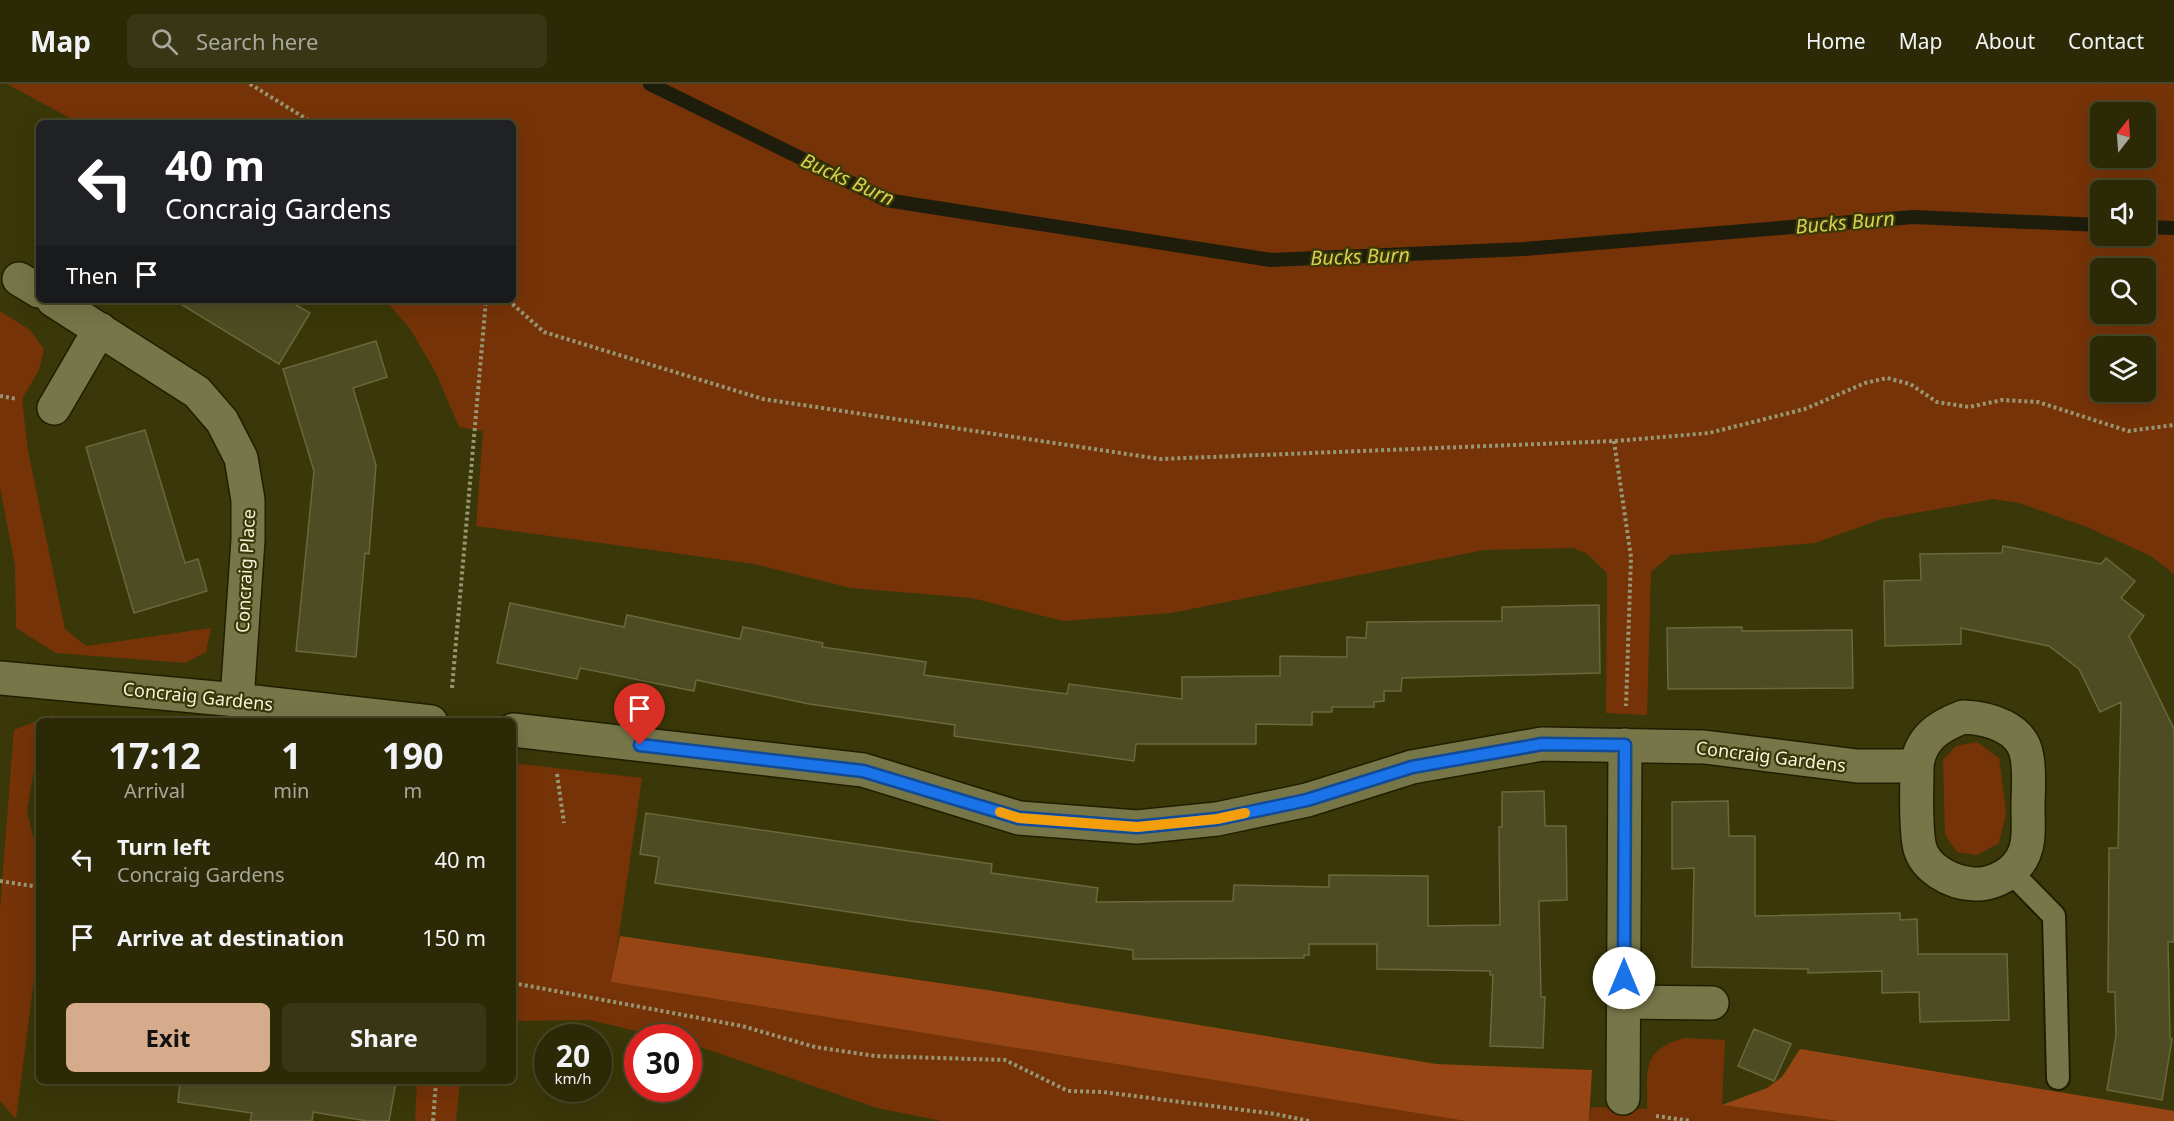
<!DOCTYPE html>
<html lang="en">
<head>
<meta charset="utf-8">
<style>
	body { margin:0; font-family:"Noto Sans",sans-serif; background:#383614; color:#f1f3f6; height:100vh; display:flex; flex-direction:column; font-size:22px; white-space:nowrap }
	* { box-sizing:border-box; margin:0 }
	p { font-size:20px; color:#a6a79b }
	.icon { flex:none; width:33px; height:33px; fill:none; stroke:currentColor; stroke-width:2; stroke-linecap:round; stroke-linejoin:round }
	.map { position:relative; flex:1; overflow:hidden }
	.panel { position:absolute; left:36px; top:634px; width:480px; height:366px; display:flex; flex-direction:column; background:#2c2a06; border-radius:9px; box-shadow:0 6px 24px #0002,0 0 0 2px #484628 }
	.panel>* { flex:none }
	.guide { position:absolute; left:36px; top:36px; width:480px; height:183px; border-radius:9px; box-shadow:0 6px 24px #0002,0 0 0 2px #484628; background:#202124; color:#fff; overflow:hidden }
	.needle { width:39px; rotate:17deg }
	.tools { position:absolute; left:2090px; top:18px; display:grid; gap:12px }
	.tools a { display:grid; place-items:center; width:66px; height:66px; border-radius:9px; background:#2c2a06; box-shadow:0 6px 24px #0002,0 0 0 2px #484628; font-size:30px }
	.speed { position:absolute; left:534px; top:940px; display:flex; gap:12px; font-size:30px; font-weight:700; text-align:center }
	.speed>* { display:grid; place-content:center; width:78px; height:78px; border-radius:50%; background:#2c2a06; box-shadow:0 6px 24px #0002,0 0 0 2px #484628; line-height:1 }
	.speed small { font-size:15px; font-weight:400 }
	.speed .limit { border:9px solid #d22; background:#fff; color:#111 }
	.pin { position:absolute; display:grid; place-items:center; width:51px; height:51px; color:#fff; margin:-62px -26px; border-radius:50% 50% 50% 0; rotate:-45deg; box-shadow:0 0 6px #0007 }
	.pin .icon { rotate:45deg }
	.me { position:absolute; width:66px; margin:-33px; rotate:0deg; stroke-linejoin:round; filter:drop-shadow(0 0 4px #0008) }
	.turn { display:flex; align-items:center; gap:21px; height:126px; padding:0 30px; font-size:27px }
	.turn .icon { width:78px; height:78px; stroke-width:2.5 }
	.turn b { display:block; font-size:42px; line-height:51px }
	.then { display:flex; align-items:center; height:57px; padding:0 30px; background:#0003; gap:12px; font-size:22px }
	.eta { display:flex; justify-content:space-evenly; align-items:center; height:102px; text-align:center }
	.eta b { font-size:36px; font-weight:700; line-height:42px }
	.primary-button { display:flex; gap:12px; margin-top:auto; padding:12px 30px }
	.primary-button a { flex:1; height:69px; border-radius:9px; background:#d6ab8b; color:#111; font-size:24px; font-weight:700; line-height:69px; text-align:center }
	.primary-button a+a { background:#383614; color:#f1f3f6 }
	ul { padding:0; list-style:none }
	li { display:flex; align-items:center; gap:18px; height:78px; padding:0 30px }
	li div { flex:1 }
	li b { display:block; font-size:22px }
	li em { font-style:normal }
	header { display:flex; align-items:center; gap:36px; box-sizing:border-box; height:84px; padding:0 30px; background:#2c2a06; border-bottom:2px solid #484628 }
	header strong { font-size:28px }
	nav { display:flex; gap:33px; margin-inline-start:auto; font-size:21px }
	.search { width:420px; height:54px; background:#383614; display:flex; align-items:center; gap:15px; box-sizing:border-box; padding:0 21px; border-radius:9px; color:#a6a79b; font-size:22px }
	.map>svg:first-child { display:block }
	.green { fill:#763308; fill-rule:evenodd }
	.forest { fill:#974515 }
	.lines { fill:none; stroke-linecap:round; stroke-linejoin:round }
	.stream { stroke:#1e1d0b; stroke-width:14 }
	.building { fill:#4e4c22; stroke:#6a683c; stroke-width:1.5 }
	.service-casing { stroke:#201e00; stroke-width:26 }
	.minor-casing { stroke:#201e00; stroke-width:36 }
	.path { stroke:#989773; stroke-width:4; stroke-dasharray:3 3; stroke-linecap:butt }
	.service { stroke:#777649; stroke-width:22 }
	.minor { stroke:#777649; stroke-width:33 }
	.route-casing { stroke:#114b97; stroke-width:15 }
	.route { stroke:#1a73e8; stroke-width:10 }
	.slow { stroke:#f59e0b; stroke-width:10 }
	.labels { text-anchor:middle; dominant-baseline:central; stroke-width:4.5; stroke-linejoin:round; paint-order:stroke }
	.street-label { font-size:18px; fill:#f5f5dc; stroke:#3a3808 }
	.water-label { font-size:20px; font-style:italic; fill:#d5cf4f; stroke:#3a3808 }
</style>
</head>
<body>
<header>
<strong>Map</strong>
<div class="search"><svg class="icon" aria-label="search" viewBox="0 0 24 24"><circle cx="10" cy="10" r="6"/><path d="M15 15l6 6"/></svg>Search here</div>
<nav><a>Home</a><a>Map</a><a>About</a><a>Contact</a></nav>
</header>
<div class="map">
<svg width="2174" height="1037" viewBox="0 0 2174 1037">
	<rect width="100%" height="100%" fill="#3a3808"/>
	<!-- green -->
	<path class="green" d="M 7,0 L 2174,0 L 2174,490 L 2151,472 L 2087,443 L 2019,419 L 1993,415 L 1882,435 L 1815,459 L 1671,471 L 1651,488 L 1647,631 L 1606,629 L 1607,489 L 1586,469 L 1573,464 L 1484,466 L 1171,529 L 1063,537 L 972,514 L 851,504 L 754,480 L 476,442 L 483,347 L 459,343 L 436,289 L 411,246 L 385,216 L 513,216 L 513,39 L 79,39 ZM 2145,28 L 2145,74 L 2100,74 L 2100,28 ZM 2145,106 L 2145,152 L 2100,152 L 2100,106 ZM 2145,184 L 2145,230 L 2100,230 L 2100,184 ZM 2145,262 L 2145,308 L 2100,308 L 2100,262 Z
		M 0,227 L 30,246 L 44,265 L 39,286 L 22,315 L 28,367 L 65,545 L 86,562 L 211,544 L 206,568 L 185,579 L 56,569 L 16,544 L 15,481 L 0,403 Z
		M 54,630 L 49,637 L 39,638 L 39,656 L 27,727 L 39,778 L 39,872 L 37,872 L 16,1035 L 0,1017 L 0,825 L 14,646 Z
		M 1977,658 L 1999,674 L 2006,729 L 1999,759 L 1977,771 L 1957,768 L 1945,751 L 1943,676 L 1956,662 Z
		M 513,679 L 642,694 L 612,898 L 1466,1037 L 942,1037 L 877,1024 L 689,959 L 688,954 L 667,954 L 589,936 L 513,937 Z
		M 1685,954 L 1725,956 L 1722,1021 L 1838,1037 L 1589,1037 L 1591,1023 L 1647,1025 C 1648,986 1640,966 1685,954 Z
		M 417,998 L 460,998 L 456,1037 L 415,1037 Z"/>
	<!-- forest -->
	<path class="forest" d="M 620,852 L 987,906 L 1436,980 L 1592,986 L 1589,1037 L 1466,1037 L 611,898 Z
		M 1800,965 L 2174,1027 L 2174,1037 L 1838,1037 L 1722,1021 L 1767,1004 L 1782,993 Z"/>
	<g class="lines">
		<!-- stream -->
		<path class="stream" d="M 650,0 L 886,116 L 1271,176 L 1524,165 L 1913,133 L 2100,141
			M 2145,143 L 2174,144"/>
	</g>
	<!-- building -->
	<path class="building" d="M 174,216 L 288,216 L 310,229 L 279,280 Z
		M 376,257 L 387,293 L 353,304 L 376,381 L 369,470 L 365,469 L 356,573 L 296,567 L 314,387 L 283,285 Z
		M 145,346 L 185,479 L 198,475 L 207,507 L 134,529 L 86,363 Z
		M 2003,462 L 2101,480 L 2106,474 L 2135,497 L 2121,514 L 2144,532 L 2129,552 L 2174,645 L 2174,858 L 2168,858 L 2170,954 L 2172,955 L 2162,1016 L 2107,1006 L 2116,951 L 2115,908 L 2108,908 L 2109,764 L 2118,764 L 2121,618 L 2100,628 L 2079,585 L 2049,562 L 1961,544 L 1961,560 L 1885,562 L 1884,497 L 1921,496 L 1920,470 L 2002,469 Z
		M 510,519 L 624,543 L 627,531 L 740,555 L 743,543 L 823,559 L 822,563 L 926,578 L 924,591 L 1067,610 L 1069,600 L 1182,615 L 1182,593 L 1280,592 L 1280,572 L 1347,573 L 1347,553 L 1366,554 L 1367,538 L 1502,537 L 1502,523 L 1599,521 L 1600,589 L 1402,594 L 1401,607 L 1384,607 L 1384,617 L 1374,618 L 1374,623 L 1332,623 L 1332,628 L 1312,628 L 1312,641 L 1256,640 L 1256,660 L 1136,660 L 1134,677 L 954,652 L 955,641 L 809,620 L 696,596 L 694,607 L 580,584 L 577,595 L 497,579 Z
		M 1742,543 L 1742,547 L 1852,546 L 1853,604 L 1668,605 L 1667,544 Z
		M 1544,707 L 1545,742 L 1566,742 L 1567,816 L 1539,817 L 1541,913 L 1545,913 L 1543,964 L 1490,962 L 1493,891 L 1490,891 L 1490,887 L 1377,885 L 1377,860 L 1309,860 L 1309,871 L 1304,871 L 1304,874 L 1133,875 L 1133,866 L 910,837 L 655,799 L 659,773 L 640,770 L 646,729 L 992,780 L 991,789 L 1098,804 L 1096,818 L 1233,817 L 1234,801 L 1329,803 L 1329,791 L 1428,792 L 1428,842 L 1500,841 L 1499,743 L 1502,743 L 1502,708 Z
		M 1728,717 L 1729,752 L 1755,752 L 1755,832 L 1900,829 L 1900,836 L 1917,835 L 1918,870 L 2007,870 L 2009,936 L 1920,938 L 1919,908 L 1882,909 L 1882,887 L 1808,889 L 1808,885 L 1692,883 L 1694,784 L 1672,785 L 1672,718 Z
		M 1754,945 L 1791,960 L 1774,997 L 1738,982 Z
		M 180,998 L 396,998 L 389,1037 L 367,1037 L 313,1028 L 312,1037 L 250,1037 L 252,1029 L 178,1018 Z"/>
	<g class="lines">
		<defs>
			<path id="service" d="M 2010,787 L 2054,832 L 2058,994"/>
			<path id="minor" d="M 19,195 L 39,207
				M 53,216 L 197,308 L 222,337 L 241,374 L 248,416 L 248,456 L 237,616
				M 54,324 L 100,245
				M 0,594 L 237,616 L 431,638
				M 1963,633 C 1988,634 2023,643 2027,673 C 2030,689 2028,707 2028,724 C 2028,744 2031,764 2018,780 C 2008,793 1989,801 1974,800 C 1951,799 1923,784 1919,760 C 1915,735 1917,707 1917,682 C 1920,654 1939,642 1963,633 Z
				M 513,646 L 863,686 L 1019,734 L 1137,743 L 1217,735 L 1307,716 L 1412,683 L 1542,660 L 1704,663 L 1857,682 L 1917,682
				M 1623,918 L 1712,919
				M 1623,1014 L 1625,661"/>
		</defs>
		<!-- service casing -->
		<use href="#service" class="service-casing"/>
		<!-- minor casing -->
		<use href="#minor" class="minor-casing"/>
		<!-- path -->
		<path class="path" d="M 250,0 L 313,39
			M 508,216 L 544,248 L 763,315 L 1160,375 L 1614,357 L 1709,349 L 1805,325 L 1865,299 L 1887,294 L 1910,300 L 1937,318 L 1969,323 L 2002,316 L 2038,318 L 2128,347 L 2174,341
			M 0,312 L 17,315
			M 1614,357 L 1631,473 L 1626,622
			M 452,604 L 486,216
			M 557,690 L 564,739
			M 0,797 L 39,803
			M 513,899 L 742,942 L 815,963 L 875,972 L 1005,976 L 1068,1007 L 1103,1008 L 1275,1030 L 1309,1037
			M 1656,1032 L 1691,1037
			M 433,1037 L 436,998"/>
		<!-- service -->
		<use href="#service" class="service"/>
		<!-- minor -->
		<use href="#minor" class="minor"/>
	</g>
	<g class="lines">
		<defs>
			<path id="route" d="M 640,661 L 863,687 L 1019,734 L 1137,743 L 1217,735 L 1307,716 L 1412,683 L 1520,664 L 1542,660 L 1625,661 L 1624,894"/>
		</defs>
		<!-- route casing -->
		<use href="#route" class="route-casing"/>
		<!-- route -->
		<use href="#route" class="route"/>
		<!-- slow -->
		<path class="slow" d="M 1000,728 L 1019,734 L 1137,743 L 1217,735 L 1245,729"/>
	</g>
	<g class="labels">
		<!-- street labels -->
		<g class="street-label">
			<text transform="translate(245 487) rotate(-87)">Concraig Place</text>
			<text transform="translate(198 612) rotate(6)">Concraig Gardens</text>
			<text transform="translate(1771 672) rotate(7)">Concraig Gardens</text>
		</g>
		<!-- water labels -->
		<g class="water-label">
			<text transform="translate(848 95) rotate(24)">Bucks Burn</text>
			<text transform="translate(1845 138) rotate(-5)">Bucks Burn</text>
			<text transform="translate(1360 172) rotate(-2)">Bucks Burn</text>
		</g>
	</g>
</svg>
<div class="tools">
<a><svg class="needle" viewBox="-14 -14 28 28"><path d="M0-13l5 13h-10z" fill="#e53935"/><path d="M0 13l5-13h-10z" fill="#a6a79b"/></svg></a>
<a><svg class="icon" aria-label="sound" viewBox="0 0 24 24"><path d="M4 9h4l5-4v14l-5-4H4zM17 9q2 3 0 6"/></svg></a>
<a><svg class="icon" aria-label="search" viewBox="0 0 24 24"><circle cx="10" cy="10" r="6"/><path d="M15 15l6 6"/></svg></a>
<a><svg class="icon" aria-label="layers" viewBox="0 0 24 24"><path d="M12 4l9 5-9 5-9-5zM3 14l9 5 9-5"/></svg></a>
</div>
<div class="speed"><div>20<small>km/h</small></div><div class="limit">30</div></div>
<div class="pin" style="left:640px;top:661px;background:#d93025"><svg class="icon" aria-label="arrive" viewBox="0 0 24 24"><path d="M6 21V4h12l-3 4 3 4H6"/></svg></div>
<svg class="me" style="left:1624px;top:894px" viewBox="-20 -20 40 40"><circle r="19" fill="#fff"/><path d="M0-13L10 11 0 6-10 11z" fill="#1a73e8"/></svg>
<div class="guide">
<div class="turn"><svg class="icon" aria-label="left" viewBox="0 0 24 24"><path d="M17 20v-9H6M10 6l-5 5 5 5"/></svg><div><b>40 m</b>Concraig Gardens</div></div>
<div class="then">Then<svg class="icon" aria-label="arrive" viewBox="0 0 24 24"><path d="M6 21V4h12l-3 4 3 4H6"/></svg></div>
</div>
<section class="panel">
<div class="eta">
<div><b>17:12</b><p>Arrival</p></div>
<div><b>1</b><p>min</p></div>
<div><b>190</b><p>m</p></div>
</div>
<ul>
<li><svg class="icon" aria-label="left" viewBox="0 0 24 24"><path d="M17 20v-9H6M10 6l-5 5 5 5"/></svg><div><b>Turn left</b><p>Concraig Gardens</p></div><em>40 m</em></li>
<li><svg class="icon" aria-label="arrive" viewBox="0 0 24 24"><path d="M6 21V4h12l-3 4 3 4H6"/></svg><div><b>Arrive at destination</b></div><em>150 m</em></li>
</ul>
<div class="primary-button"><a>Exit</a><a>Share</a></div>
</section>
</div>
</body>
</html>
